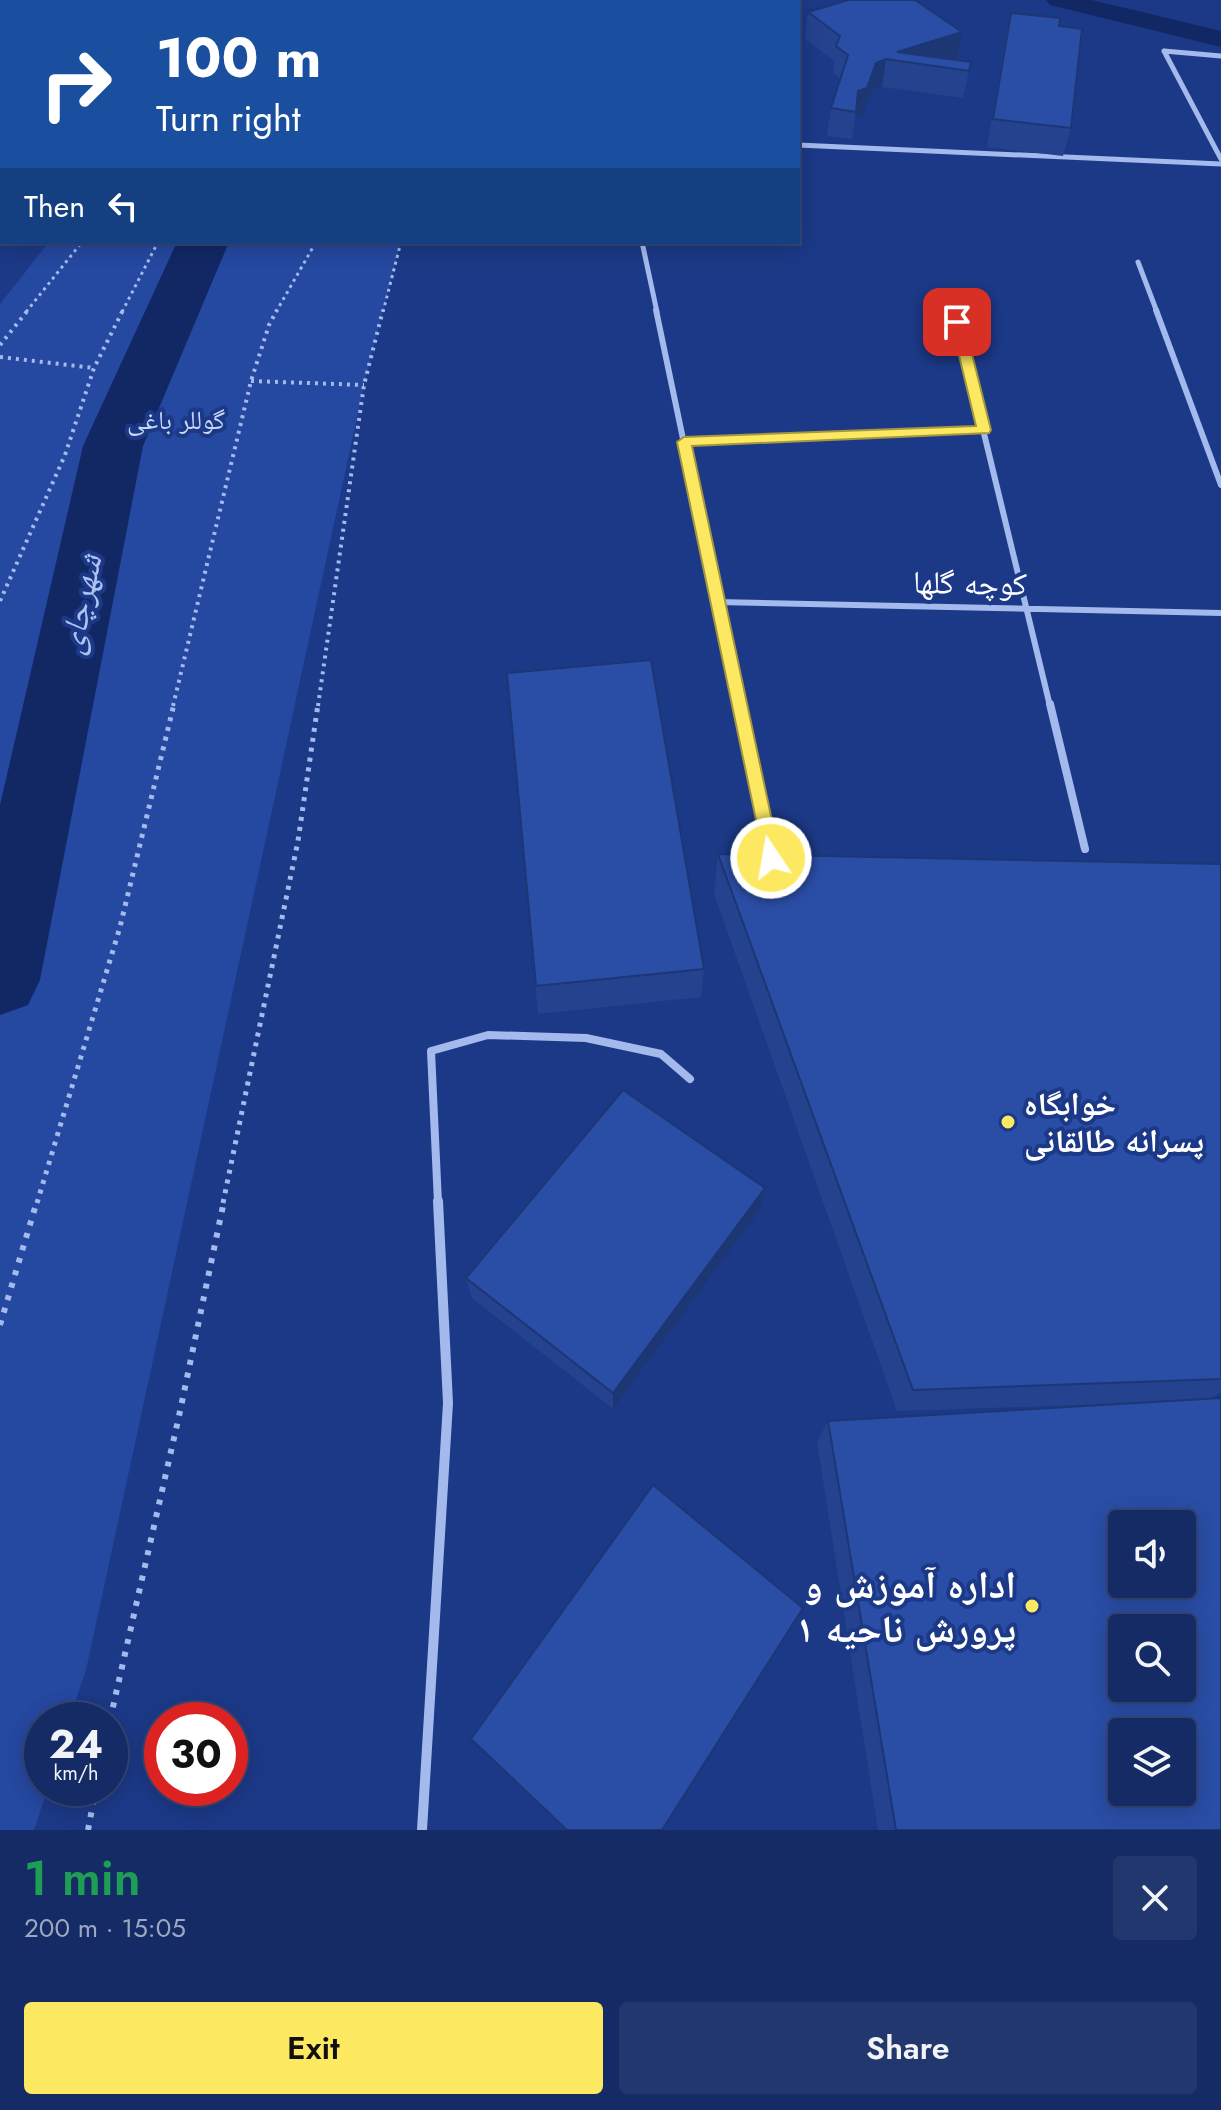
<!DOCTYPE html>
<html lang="en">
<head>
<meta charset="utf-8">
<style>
	body { margin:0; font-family:Jost,"Noto Naskh Arabic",sans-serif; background:#22376e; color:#f1f3f6; height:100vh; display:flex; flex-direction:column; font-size:30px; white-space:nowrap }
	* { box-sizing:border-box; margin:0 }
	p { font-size:26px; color:#9da7bf }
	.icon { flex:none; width:44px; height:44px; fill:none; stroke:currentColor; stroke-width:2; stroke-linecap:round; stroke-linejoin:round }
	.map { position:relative; height:1830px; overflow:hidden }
	.sheet { display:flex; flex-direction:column; background:#152b65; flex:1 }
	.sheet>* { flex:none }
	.banner { position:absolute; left:0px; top:0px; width:800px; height:244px; box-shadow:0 4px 20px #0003,0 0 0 2px #344779; background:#1a4fa0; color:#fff; overflow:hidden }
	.tools { position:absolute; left:1108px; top:1510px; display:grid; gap:16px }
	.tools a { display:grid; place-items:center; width:88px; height:88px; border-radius:8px; background:#152b65; box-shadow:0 4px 20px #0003,0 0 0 2px #344779; font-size:40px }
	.speed { position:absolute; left:24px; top:1702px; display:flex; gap:16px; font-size:40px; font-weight:700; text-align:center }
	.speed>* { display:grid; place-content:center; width:104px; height:104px; border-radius:50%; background:#152b65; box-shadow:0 4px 20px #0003,0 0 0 2px #344779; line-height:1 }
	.speed small { font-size:20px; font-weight:400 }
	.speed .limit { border:12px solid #d22; background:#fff; color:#111 }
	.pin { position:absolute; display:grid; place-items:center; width:68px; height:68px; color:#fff; margin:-34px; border-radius:16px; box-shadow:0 4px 12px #0006 }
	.me { position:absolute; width:88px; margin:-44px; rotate:348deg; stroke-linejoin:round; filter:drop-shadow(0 0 6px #0008) }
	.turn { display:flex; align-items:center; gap:28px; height:168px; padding:0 24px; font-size:36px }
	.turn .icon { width:104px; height:104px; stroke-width:2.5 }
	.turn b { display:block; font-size:56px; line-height:68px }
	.then { display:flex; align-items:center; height:76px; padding:0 24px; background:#0003; gap:16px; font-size:30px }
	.round { display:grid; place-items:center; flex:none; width:84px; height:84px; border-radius:8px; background:#22376e }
	.headline { display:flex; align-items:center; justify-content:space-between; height:136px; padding:0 24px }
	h1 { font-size:48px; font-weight:600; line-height:60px; color:#1e9e55 }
	.action { display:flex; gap:16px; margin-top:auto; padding:16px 24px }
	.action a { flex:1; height:92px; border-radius:8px; background:#fde961; color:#111; font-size:32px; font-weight:600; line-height:92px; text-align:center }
	.action a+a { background:#22376e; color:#f1f3f6 }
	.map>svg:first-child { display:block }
	.green { fill:#2548a0 }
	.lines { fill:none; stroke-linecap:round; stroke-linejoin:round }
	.canal { fill:#122865; fill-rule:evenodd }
	.river { fill:#122865; fill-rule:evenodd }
	.path-far3 { stroke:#a4b9ec; stroke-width:3; stroke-dasharray:3 4; stroke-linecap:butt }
	.path-far2 { stroke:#a4b9ec; stroke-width:4; stroke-dasharray:3 5; stroke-linecap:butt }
	.path-far1 { stroke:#a4b9ec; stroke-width:5; stroke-dasharray:4 6; stroke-linecap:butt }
	.path { stroke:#a4b9ec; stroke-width:6; stroke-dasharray:5 8; stroke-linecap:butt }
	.lane { stroke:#a4b9ec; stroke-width:4 }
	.street-far3 { stroke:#a4b9ec; stroke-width:5 }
	.street-far2 { stroke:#a4b9ec; stroke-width:6 }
	.street-far1 { stroke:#a4b9ec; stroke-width:8 }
	.street { stroke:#a4b9ec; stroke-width:10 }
	.secondary { fill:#d0dbf9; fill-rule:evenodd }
	.highway { fill:#fff; fill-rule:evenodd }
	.wall { fill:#24428e }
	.shaded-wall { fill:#1d3674 }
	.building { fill:#2a4da5; stroke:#1d3674; stroke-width:2; fill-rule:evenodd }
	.route { fill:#fde961; stroke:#a4973f; stroke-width:2 }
	.poi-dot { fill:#fde961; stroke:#1c3987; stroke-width:3 }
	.labels { text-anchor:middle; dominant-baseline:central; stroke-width:8; stroke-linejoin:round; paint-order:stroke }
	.far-park-label { font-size:26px; fill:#c9d7f9; stroke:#1c3987 }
	.street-label { font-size:32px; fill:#fff; stroke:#1c3987 }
	.poi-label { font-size:32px; font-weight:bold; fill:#fff; stroke:#1c3987; text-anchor:start }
	.water-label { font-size:34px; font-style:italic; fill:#afc3f3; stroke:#1c3987 }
	.near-poi-label { font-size:38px; font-weight:bold; fill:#fff; stroke:#1c3987; text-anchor:end }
</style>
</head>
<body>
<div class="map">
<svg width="1221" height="1830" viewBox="0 0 1221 1830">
	<rect width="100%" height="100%" fill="#1c3987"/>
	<!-- green -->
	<path class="green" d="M 49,242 L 401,242 L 364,385 L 86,1670 L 69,1720 L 42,1720 L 42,1788 L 48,1788 L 34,1830 L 0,1830 L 0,304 Z"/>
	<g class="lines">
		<!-- canal -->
		<path class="canal" d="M 1046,0 L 1092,0 L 1221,31 L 1221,47 L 1050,5 Z"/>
		<!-- river -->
		<path class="river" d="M 361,0 L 406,0 L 360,2 Z
			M 177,242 L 229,242 L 143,446 L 40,980 L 28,1005 L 0,1015 L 0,805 L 83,446 Z"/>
		<!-- path-far3 -->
		<path class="path-far3" d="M 26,312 L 82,242
			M 122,312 L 158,242
			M 276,312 L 316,242
			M 383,312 L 401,242"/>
		<!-- path-far2 -->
		<path class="path-far2" d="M 0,345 L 28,310
			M 0,357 L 94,368
			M 251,381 L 364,385
			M 0,601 L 65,455 L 94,368 L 123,310
			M 173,706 L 251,381 L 269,325 L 277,310
			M 318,706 L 364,385 L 383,310"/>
		<!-- path-far1 -->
		<path class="path-far1" d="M 37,1203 L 120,927 L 174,704
			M 223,1203 L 298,841 L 318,704"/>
		<!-- path -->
		<path class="path" d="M 0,1325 L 37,1201
			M 110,1720 L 179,1416 L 224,1201
			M 88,1830 L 96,1788"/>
		<!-- lane -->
		<path class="lane" d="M 185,2 L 188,0
			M 0,223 L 2,220"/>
		<!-- street-far3 -->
		<path class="street-far3" d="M 1164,51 L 1221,159
			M 1164,51 L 1221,56
			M 798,145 L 1221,164
			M 642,242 L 657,312
			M 1138,262 L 1157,312"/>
		<!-- street-far2 -->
		<path class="street-far2" d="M 656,310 L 739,706
			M 1156,310 L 1221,485
			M 957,322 L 1050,706
			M 684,442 L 984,430
			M 717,602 L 1221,613"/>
		<!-- street-far1 -->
		<path class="street-far1" d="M 739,704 L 771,858
			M 1050,704 L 1085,849
			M 438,1203 L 431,1051 L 488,1035 L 586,1038 L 661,1054 L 690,1079"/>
		<!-- street -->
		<path class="street" d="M 422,1830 L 448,1403 L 438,1201"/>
		<!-- secondary -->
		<path class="secondary" d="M 129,0 L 139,0 L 127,2 Z
			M 0,163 L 2,163 L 0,171 Z"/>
		<!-- highway -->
		<path class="highway" d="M 10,0 L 24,0 L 9,2 Z
			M 0,13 L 2,13 L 0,23 Z"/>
	</g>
	<!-- wall -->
	<path class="wall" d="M 640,0 L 679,0 L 679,2 L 641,2 Z
		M 808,12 L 962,32 L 957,60 L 971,62 L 963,98 L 882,87 L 872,90 L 863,116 L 855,118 L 852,139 L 827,136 L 831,108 L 840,79 L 833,73 L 834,61 L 805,39 Z
		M 1011,13 L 1059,26 L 1071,128 L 1063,156 L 987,147 L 1005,40 Z
		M 507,673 L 704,969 L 701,997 L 538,1014 Z
		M 718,854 L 1221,864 L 1221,1392 L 1210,1399 L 1221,1830 L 878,1830 L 817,1442 L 828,1421 L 1146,1403 L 897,1411 L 714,894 Z
		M 759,1211 L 613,1409 L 472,1298 L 466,1278 Z"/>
	<!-- shaded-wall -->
	<path class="shaded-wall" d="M 962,32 L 957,60 L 897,52 Z
		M 886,59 L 882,87 L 872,90 L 863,116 L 855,118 L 858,91 L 876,63 Z
		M 765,1188 L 759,1211 L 613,1409 L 613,1393 Z"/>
	<!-- building -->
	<path class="building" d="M 848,0 L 915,0 L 962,32 L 897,52 L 971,62 L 969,71 L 886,59 L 876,63 L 867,88 L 858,91 L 856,112 L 831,108 L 848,55 L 836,46 L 840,36 L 808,12 Z
		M 1011,13 L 1060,18 L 1059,26 L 1082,29 L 1071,128 L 993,119 Z
		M 651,660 L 704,969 L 536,986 L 507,673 Z
		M 718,854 L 1221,864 L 1221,1379 L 913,1390 Z
		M 623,1090 L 765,1188 L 613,1393 L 466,1278 Z
		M 1221,1398 L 1221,1830 L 896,1830 L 828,1421 ZM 1122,1524 L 1182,1524 L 1182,1584 L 1122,1584 ZM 1122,1628 L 1182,1628 L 1182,1688 L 1122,1688 ZM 1122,1732 L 1182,1732 L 1182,1792 L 1122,1792 Z
		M 653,1485 L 803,1608 L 662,1830 L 567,1830 L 471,1739 Z"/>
	<!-- route -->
	<path class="route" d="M 957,318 L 964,322 L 991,430 L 989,433 L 692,446 L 780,858 L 777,863 L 765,863 L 677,442 L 684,437 L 976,426 L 951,322 Z"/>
	<!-- markers -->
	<g class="poi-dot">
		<circle cx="1008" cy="1122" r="8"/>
		<circle cx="1032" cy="1606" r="8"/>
	</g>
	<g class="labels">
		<!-- far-park labels -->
		<g class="far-park-label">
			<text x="176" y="420">گوللر باغی</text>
		</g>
		<!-- street labels -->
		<g class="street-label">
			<text transform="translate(970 583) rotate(1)">کوچه گلها</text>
		</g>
		<!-- poi labels -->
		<g class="poi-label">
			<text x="1024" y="1104">خوابگاه<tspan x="1024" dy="37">پسرانه طالقانی</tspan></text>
		</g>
		<!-- water labels -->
		<g class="water-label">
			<text transform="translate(80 604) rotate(-78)">شهرچای</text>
		</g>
		<!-- near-poi labels -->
		<g class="near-poi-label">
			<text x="1016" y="1584">اداره آموزش و<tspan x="1016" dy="44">پرورش ناحیه ۱</tspan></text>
		</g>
	</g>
</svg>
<div class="tools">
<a><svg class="icon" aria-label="sound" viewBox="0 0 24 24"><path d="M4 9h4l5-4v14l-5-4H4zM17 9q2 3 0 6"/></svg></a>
<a><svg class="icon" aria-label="search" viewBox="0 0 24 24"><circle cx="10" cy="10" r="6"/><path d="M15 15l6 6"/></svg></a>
<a><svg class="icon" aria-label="layers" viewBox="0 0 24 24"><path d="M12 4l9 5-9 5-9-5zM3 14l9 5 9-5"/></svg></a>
</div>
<div class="speed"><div>24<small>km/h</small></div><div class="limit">30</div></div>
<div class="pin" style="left:957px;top:322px;background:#d93025"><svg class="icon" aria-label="arrive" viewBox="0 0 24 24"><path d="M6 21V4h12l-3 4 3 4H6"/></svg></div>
<svg class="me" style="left:771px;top:858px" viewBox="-20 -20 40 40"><circle r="17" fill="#fde961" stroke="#fff" stroke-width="3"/><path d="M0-11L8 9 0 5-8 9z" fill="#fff"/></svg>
<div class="banner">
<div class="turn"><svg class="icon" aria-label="right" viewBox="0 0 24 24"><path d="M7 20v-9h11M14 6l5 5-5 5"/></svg><div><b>100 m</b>Turn right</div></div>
<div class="then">Then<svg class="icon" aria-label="left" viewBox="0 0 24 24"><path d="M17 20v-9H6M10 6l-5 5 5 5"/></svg></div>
</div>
</div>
<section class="sheet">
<div class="headline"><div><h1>1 min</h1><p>200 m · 15:05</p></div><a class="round"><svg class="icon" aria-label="close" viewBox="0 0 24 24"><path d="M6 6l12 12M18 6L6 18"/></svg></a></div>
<div class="action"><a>Exit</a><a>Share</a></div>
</section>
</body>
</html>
